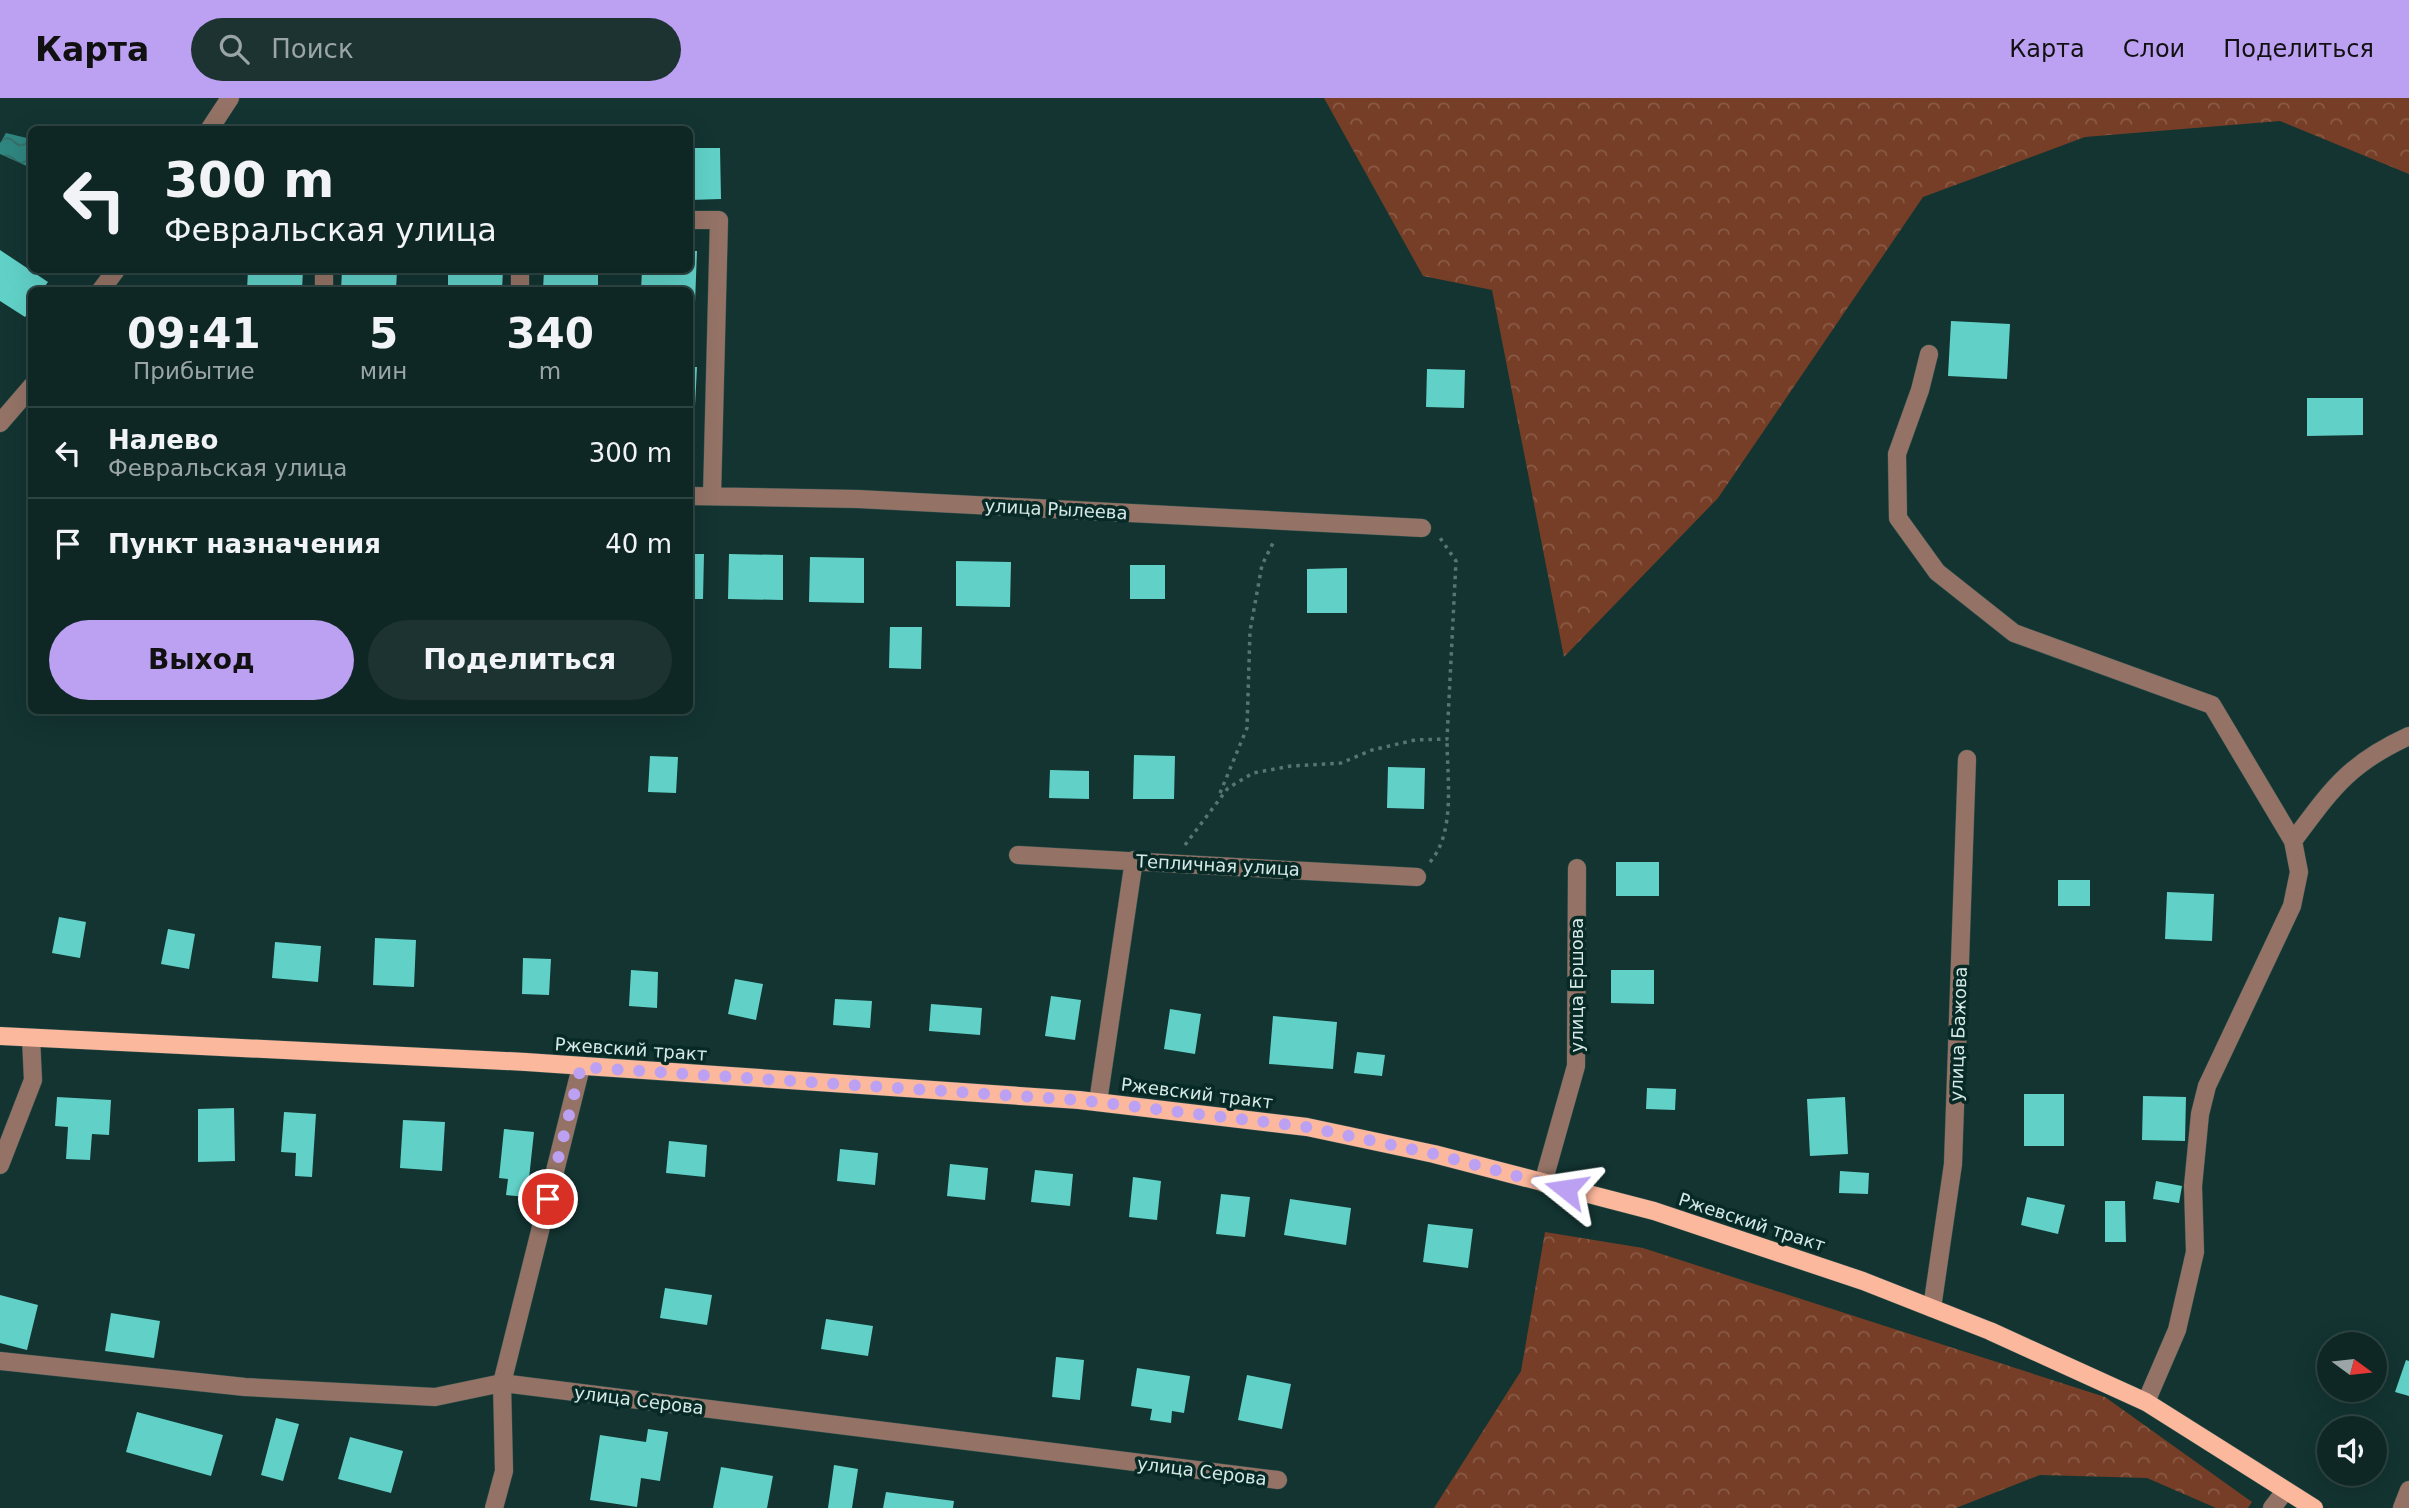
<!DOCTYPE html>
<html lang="ru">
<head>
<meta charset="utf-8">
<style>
	body { margin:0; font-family:"DejaVu Sans",sans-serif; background:#1c3332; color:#f1f3f6; height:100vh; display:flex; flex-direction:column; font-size:26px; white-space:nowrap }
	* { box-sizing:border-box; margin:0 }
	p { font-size:23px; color:#9ba5a7 }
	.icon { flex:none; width:38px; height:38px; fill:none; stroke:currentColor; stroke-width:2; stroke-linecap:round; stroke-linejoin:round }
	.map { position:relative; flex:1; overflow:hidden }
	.panel { position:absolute; left:28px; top:189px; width:665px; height:427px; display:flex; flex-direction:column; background:#0e2725; border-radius:10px; box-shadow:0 7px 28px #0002,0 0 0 2px #2e4442 }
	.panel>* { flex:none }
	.hud { position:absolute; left:28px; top:28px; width:665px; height:147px; border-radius:10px; box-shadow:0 7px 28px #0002,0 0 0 2px #2e4442; background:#0e2725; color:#f1f3f6; overflow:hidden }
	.needle { width:46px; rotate:105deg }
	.controls { position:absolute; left:2317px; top:1234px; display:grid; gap:14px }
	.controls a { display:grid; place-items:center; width:70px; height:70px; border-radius:50%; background:#0e2725; box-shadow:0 7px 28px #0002,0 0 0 2px #2e4442; font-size:35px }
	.pin { position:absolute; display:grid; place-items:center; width:60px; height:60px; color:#fff; margin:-30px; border:4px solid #fff; border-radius:50%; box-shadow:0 2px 7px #0007 }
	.me { position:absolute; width:77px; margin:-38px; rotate:285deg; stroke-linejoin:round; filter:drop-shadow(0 0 5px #0008) }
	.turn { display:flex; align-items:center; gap:24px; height:147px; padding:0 21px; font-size:32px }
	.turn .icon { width:91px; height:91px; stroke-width:2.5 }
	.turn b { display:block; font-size:49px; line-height:60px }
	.eta { display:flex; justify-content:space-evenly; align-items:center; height:119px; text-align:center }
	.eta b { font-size:42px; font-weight:700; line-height:49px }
	.primary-button { display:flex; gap:14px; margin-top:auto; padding:14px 21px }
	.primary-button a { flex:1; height:80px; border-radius:42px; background:#bca0f2; color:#111; font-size:28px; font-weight:700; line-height:80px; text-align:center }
	.primary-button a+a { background:#1c3332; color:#f1f3f6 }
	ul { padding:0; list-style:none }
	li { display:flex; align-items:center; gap:21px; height:91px; padding:0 21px; border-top:2px solid #2e4442 }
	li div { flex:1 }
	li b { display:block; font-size:26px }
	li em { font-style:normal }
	header { display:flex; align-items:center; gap:42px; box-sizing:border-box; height:98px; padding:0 35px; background:#bca0f2; color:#111 }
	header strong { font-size:33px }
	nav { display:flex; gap:38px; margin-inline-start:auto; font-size:24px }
	.search { width:490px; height:63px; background:#1c3332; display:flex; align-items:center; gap:18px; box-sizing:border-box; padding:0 24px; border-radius:38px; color:#9ba5a7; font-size:26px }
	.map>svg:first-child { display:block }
	.forest { fill:url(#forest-crowns) }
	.water { fill:url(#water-waves) }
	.building { fill:#61d1c8 }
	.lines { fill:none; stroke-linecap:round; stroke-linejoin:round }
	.minor-casing { stroke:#32514e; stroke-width:19 }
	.major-casing { stroke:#32514e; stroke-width:19 }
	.path { stroke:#597572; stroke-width:3.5; stroke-dasharray:3.5 5; stroke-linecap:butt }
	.minor { stroke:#947366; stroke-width:18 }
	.major { stroke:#fcb89c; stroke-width:18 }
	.route { stroke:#bca0f2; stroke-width:12; stroke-dasharray:0 21.6 }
	.labels { text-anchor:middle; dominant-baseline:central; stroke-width:7; stroke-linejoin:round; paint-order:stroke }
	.street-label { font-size:18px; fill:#d6e9e6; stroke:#072a27 }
</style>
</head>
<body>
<header>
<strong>Карта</strong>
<div class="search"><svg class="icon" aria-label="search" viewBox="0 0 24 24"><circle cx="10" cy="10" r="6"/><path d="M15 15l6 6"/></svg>Поиск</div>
<nav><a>Карта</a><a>Слои</a><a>Поделиться</a></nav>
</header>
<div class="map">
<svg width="2409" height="1410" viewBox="0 0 2409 1410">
	<defs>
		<pattern id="forest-crowns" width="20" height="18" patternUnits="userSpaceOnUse" patternTransform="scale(1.75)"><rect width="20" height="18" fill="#763e26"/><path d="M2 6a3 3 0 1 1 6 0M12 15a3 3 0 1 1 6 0" fill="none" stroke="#895a46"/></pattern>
		<pattern id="water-waves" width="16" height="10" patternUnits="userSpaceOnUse" patternTransform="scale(1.75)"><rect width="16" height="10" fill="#2f8680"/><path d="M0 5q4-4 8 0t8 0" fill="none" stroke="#366c68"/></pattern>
	</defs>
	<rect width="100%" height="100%" fill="#133431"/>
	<!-- forest -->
	<path class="forest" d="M 1324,0 L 2409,0 L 2409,76 L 2280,23 L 2085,39 L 1923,99 L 1718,400 L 1564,559 L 1492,192 L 1423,178 Z
		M 1545,1134 L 1643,1150 L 2105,1299 L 2252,1404 L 2248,1410 L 2216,1410 L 2147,1380 L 2040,1377 L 1956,1410 L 1434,1410 L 1521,1273 Z"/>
	<!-- water -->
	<path class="water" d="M 6,35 L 31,41 L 31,70 L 0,56 L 0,45 Z"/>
	<!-- building -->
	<path class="building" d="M 690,50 L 720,50 L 721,101 L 690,102 Z
		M 0,152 L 48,184 L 42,192 L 32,192 L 32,209 L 25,219 L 0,203 Z
		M 690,153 L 697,153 L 694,231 L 690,231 L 690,192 L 641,192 L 642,172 L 690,172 Z
		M 248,172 L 303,172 L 302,192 L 247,192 Z
		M 342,172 L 397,172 L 396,192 L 341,192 Z
		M 448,172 L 503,172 L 502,192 L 448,192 Z
		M 544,172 L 598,172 L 598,192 L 543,192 Z
		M 1951,223 L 2010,226 L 2007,281 L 1948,278 Z
		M 690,269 L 697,269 L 693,347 L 690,346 Z
		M 1427,271 L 1465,272 L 1464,310 L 1426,309 Z
		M 2307,300 L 2363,300 L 2363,337 L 2307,338 Z
		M 690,456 L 704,456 L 703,501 L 690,501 Z
		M 729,456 L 783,457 L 783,502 L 728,501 Z
		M 810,459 L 864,460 L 864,505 L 809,504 Z
		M 956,463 L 1011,464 L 1010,509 L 956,508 Z
		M 1130,467 L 1165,467 L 1165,501 L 1130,501 Z
		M 1347,470 L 1347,515 L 1307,515 L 1307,471 Z
		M 890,529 L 922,529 L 921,571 L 889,570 Z
		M 1134,657 L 1175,658 L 1174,701 L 1133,701 Z
		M 650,658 L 678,659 L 676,695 L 648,694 Z
		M 1388,669 L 1425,670 L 1424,711 L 1387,710 Z
		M 1050,672 L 1089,673 L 1089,701 L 1049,700 Z
		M 1616,764 L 1659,764 L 1659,798 L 1616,798 Z
		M 2058,782 L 2090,782 L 2090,808 L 2058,808 Z
		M 2167,794 L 2214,796 L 2212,843 L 2165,841 Z
		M 59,819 L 86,824 L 80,860 L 52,855 Z
		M 168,831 L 195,836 L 189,871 L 161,866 Z
		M 375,840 L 416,842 L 414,889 L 373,887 Z
		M 275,844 L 321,848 L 318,884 L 272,880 Z
		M 523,860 L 551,861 L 549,897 L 522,896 Z
		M 631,872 L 658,874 L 657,910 L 629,908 Z
		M 1611,872 L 1654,872 L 1654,906 L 1611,905 Z
		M 735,881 L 763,886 L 756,922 L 728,916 Z
		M 1051,898 L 1081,902 L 1075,942 L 1045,938 Z
		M 835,901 L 872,903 L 870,930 L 833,927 Z
		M 931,906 L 982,910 L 980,937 L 929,933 Z
		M 1170,911 L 1201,916 L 1195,956 L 1164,951 Z
		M 1273,918 L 1337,924 L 1333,971 L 1269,966 Z
		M 1357,954 L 1385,957 L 1382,978 L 1354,975 Z
		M 1647,990 L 1676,991 L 1675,1012 L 1646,1011 Z
		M 2024,996 L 2064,996 L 2064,1048 L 2024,1048 Z
		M 2143,998 L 2186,999 L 2185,1043 L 2142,1042 Z
		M 57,999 L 111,1002 L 109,1037 L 92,1036 L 90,1062 L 66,1061 L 68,1029 L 55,1028 Z
		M 1845,999 L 1848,1056 L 1810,1058 L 1807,1001 Z
		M 234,1010 L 235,1063 L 198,1064 L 198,1011 Z
		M 284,1014 L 316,1016 L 312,1079 L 295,1078 L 296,1055 L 281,1054 Z
		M 403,1022 L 445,1024 L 442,1073 L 400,1070 Z
		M 504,1031 L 534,1034 L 527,1099 L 506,1097 L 508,1081 L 499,1080 Z
		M 669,1043 L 707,1047 L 705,1079 L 666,1075 Z
		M 840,1051 L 878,1055 L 875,1087 L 837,1083 Z
		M 950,1066 L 988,1070 L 985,1102 L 947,1098 Z
		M 1035,1072 L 1073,1076 L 1070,1108 L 1031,1104 Z
		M 1840,1073 L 1869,1075 L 1868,1096 L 1839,1095 Z
		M 1133,1079 L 1161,1083 L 1157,1122 L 1129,1119 Z
		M 2156,1083 L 2182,1088 L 2179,1105 L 2153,1101 Z
		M 1221,1096 L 1250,1099 L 1245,1139 L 1216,1136 Z
		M 2027,1099 L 2065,1107 L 2058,1136 L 2021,1127 Z
		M 1290,1101 L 1351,1110 L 1346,1147 L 1284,1137 Z
		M 2105,1103 L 2125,1103 L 2126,1144 L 2105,1144 Z
		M 1428,1126 L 1473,1131 L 1468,1170 L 1423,1164 Z
		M 665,1190 L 712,1197 L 707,1227 L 660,1220 Z
		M 0,1197 L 38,1207 L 27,1252 L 0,1245 Z
		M 111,1215 L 160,1223 L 154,1260 L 105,1253 Z
		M 826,1221 L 873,1228 L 868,1258 L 821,1251 Z
		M 1056,1259 L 1084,1262 L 1080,1302 L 1052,1299 Z
		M 2406,1262 L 2409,1263 L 2409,1298 L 2395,1294 Z
		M 1137,1270 L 1190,1278 L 1184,1315 L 1172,1313 L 1171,1325 L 1150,1322 L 1152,1311 L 1131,1308 Z
		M 1247,1277 L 1291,1286 L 1282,1331 L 1238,1322 Z
		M 137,1314 L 223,1337 L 211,1378 L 126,1354 Z
		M 276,1320 L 299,1326 L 283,1383 L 261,1377 Z
		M 648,1331 L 668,1334 L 660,1383 L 641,1380 L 637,1409 L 590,1402 L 600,1337 L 646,1344 Z
		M 350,1339 L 403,1353 L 391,1395 L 338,1381 Z
		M 834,1367 L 858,1371 L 852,1410 L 828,1410 Z
		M 721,1369 L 773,1378 L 767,1410 L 713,1410 Z
		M 886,1394 L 954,1403 L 953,1410 L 883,1410 Z"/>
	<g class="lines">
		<defs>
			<path id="minor" d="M 209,32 L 230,0
				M 690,122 L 719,122 L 712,398
				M 101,192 L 116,172
				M 324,192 L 324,172
				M 520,192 L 520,172
				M 1929,256 L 1920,292 L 1897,356 L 1898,420 L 1937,474 L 2014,535 L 2212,607 L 2293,743 L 2299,774 L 2292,808 L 2207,988 L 2200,1016 L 2193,1088 L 2195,1154 L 2177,1232 L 2146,1304
				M 0,325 L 32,288
				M 690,398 L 858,401 L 1422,430
				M 2293,743 C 2332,691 2348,666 2409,638
				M 1018,757 L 1417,779
				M 1098,1004 L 1134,762
				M 0,1067 L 33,982 L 31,940
				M 1543,1085 L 1576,968 L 1577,770
				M 1932,1210 L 1953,1066 L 1967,661
				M 0,1263 L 245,1289 L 435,1299 L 502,1285 L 1278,1382
				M 494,1410 L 504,1373 L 502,1285 L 581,969
				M 2272,1410 L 2285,1393
				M 2402,1410 L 2409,1392"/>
			<path id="major" d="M 0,938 L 526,964 L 1079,1002 L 1307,1029 L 1434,1056 L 1654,1113 L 1863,1183 L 1990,1233 L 2146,1304 L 2314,1410"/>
		</defs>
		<!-- minor casing -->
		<use href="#minor" class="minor-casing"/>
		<!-- major casing -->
		<use href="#major" class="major-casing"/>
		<!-- path -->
		<path class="path" d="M 1220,695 L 1247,630 L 1250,533 L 1262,467 L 1274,443
			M 1185,747 L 1228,690 L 1253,675 L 1291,668 L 1341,665 L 1372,652 L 1415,642 L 1447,641 L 1456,463 L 1438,437
			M 1430,764 C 1456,734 1447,680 1447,641"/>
		<!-- minor -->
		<use href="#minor" class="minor"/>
		<!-- major -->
		<use href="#major" class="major"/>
	</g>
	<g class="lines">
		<!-- route -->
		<path class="route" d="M 548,1101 L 581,969 L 1079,1002 L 1307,1029 L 1434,1056 L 1566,1091"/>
	</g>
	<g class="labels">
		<!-- street labels -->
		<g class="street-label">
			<text transform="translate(1056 411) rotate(3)">улица Рылеева</text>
			<text transform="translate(1218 767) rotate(3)">Тепличная улица</text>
			<text transform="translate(1576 887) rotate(-90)">улица Ершова</text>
			<text transform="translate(1958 936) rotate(-88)">улица Бажова</text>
			<text transform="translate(631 951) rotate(4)">Ржевский тракт</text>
			<text transform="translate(1197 995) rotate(7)">Ржевский тракт</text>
			<text transform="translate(1752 1124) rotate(18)">Ржевский тракт</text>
			<text transform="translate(639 1302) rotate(7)">улица Серова</text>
			<text transform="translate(1202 1373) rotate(7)">улица Серова</text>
		</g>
	</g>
</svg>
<div class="controls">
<a><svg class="needle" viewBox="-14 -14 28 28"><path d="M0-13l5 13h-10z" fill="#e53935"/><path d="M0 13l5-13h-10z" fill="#9ba5a7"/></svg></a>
<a><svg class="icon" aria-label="sound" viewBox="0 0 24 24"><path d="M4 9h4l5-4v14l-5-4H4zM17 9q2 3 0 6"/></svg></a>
</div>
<div class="pin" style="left:548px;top:1101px;background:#d93025"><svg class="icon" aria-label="arrive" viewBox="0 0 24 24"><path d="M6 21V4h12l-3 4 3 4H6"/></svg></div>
<svg class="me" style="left:1566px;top:1091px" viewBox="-20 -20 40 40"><path d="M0-17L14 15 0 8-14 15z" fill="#bca0f2" stroke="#fff" stroke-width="4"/></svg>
<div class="hud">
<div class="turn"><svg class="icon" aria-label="left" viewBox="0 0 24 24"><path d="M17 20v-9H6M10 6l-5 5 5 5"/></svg><div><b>300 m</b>Февральская улица</div></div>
</div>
<section class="panel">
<div class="eta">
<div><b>09:41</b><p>Прибытие</p></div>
<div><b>5</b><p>мин</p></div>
<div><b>340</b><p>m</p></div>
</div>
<ul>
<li><svg class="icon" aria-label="left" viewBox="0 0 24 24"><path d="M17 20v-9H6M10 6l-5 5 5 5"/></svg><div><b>Налево</b><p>Февральская улица</p></div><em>300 m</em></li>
<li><svg class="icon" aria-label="arrive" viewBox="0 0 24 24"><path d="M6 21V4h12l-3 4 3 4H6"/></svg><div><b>Пункт назначения</b></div><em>40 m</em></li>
</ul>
<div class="primary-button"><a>Выход</a><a>Поделиться</a></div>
</section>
</div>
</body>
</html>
